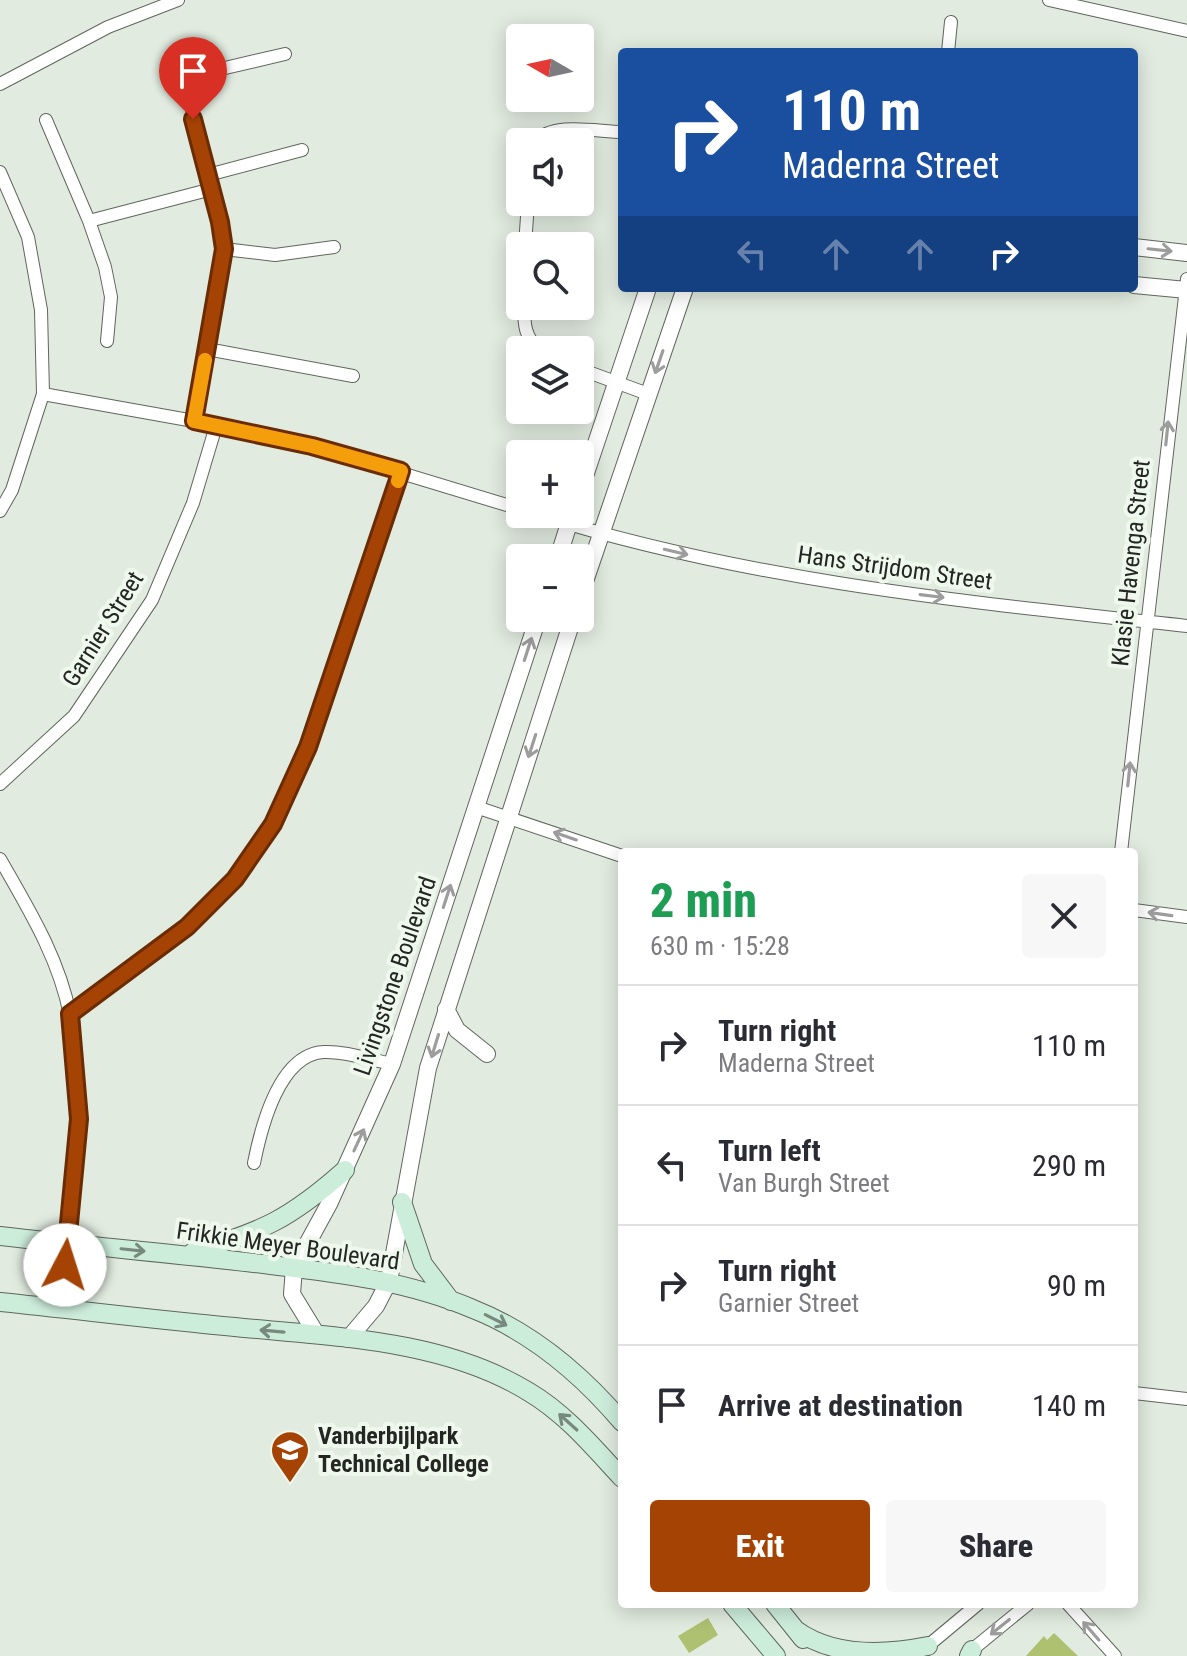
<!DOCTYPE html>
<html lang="en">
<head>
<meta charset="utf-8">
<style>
	body { margin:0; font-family:"Roboto Condensed",sans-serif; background:#f7f7f7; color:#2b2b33; height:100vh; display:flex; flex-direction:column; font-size:30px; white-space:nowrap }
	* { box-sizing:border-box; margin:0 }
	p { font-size:26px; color:#7c7c81 }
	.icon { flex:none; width:44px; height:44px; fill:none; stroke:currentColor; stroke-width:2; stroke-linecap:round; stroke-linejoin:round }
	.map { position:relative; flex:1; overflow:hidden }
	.drawer { position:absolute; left:618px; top:848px; width:520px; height:760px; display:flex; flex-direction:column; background:#fff; border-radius:8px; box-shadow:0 4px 20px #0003 }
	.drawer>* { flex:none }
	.banner { position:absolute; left:618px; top:48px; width:520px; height:244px; border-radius:8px; box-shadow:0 4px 20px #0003; background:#1a4fa0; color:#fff; overflow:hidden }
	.needle { width:52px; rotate:279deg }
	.fabs { position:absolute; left:506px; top:24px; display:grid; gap:16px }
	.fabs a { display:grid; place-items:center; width:88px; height:88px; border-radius:8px; background:#fff; box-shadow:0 4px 20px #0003; font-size:40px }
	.pin { position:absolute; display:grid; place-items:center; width:68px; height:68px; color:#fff; margin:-82px -34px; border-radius:50% 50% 50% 0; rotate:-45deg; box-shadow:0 0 8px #0007 }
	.pin .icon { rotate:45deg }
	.me { position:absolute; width:88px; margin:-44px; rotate:5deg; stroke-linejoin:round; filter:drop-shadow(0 0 6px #0008) }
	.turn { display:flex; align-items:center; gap:28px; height:168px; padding:0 32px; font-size:36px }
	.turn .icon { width:104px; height:104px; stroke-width:2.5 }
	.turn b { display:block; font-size:56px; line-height:68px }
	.lanes { display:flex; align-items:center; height:76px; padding:0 32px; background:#0003; justify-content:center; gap:40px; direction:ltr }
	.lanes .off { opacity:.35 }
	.round { display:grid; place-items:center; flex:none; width:84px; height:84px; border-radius:8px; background:#f7f7f7 }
	.headline { display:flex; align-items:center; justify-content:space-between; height:136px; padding:0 32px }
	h1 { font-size:48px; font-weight:800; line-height:60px; color:#1e9e55 }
	.primary-button { display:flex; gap:16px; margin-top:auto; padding:16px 32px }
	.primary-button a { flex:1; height:92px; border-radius:8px; background:#a54305; color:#fff; font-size:32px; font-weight:800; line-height:92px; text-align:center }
	.primary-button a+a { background:#f7f7f7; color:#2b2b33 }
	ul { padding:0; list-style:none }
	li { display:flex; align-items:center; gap:24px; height:120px; padding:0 32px; border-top:2px solid #e1e1e2 }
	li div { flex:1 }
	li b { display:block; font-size:30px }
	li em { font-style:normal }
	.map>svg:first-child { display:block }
	.building { fill:#aec170 }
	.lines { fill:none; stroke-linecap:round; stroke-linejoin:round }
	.minor-casing { stroke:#5f675c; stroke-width:14 }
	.tertiary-casing { stroke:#5f675c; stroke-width:18 }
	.secondary-casing { stroke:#5f675c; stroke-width:20 }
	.minor { stroke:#fff; stroke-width:12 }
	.tertiary { stroke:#fff; stroke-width:16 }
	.secondary { stroke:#cdeddb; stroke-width:18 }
	.oneway { stroke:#9c9d9c }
	.oneway2 { stroke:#788a7e }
	.route-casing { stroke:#6b2c03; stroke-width:20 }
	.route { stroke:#a54305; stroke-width:14 }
	.slow { stroke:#f59e0b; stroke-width:14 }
	.labels { text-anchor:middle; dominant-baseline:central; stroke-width:8; stroke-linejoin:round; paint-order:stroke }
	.street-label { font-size:24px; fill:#232622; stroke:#eff8ec }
	.poi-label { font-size:24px; font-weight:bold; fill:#232622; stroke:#eff8ec; text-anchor:start }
</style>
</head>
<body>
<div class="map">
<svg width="1187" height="1656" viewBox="0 0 1187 1656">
	<rect width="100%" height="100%" fill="#e1ebdf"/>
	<!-- building -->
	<path class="building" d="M 708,1618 L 718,1635 L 689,1653 L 678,1636 Z
		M 1054,1633 L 1078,1656 L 1026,1656 L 1044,1636 L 1047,1640 Z"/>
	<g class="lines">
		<defs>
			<path id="minor" d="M 1049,0 L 1187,31
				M 948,52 L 951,22
				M 0,84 L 108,27 L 178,0
				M 46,120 L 89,221
				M 536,142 C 552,121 598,132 622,132
				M 0,172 L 28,237 L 41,310 L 43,394 L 12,490 L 0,511
				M 208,175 L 302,150
				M 525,246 L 528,202
				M 224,249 L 275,255 L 334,247
				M 524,306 C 524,325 525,337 539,350
				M 107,341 L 111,297 L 105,267 L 89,221 L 212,189
				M 207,349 L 353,376
				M 580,369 L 648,394
				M 43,394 L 194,421 L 312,446 L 520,509
				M 194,421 L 224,249 L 220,222 L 186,85 L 195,75 L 285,54
				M 536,514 C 748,581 967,602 1187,626
				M 0,784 L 74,716 L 152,600 L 193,503 L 216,426
				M 476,807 L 622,856
				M 1121,852 L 1187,279
				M 0,859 C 28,908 59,958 70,1015 C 89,1111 69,1212 62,1308
				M 1134,910 L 1187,917
				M 70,1014 L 187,927 L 235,879 L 273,824 L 308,747 L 401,471
				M 254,1163 C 261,1128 279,1054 324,1052 C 345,1051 371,1060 392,1064
				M 1134,1393 L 1187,1399
				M 1068,1604 L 1115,1656
				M 924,1649 L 978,1604
				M 967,1654 L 1028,1604"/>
			<path id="tertiary" d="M 1134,247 L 1187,253
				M 1134,285 L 1187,290
				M 580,491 L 648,288
				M 558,558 L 572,514
				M 580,596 L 685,288
				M 446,1009 L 457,1030 L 487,1054
				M 317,1335 L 292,1294 L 294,1268 L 329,1204 L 392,1064 L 538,618
				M 348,1339 L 376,1306 L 389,1281 L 428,1068 L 573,618"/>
			<path id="secondary" d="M 402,1202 L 423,1264 L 451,1301
				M 0,1236 C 85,1246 169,1253 254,1263 C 329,1272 403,1279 473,1309 C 531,1332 582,1375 622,1422
				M 193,1252 C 263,1231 290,1219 345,1170
				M 0,1302 C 78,1310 157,1320 235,1327 C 333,1337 443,1339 529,1392 C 566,1414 593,1447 622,1478
				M 732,1604 L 776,1656
				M 775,1604 L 803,1639
				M 796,1630 C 832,1656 883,1655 928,1646
				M 969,1656 L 972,1650"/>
		</defs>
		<!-- minor casing -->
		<use href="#minor" class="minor-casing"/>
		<!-- tertiary casing -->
		<use href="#tertiary" class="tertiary-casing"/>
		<!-- secondary casing -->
		<use href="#secondary" class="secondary-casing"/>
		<!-- minor -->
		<use href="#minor" class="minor"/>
		<!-- tertiary -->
		<use href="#tertiary" class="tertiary"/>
		<!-- secondary -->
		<use href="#secondary" class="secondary"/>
	</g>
	<!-- one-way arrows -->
	<defs><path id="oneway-shaft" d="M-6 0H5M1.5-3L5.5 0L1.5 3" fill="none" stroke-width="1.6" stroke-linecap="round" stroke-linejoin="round" transform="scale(2)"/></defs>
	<g class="oneway">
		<use href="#oneway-shaft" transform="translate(1160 250) rotate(6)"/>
		<use href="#oneway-shaft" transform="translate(659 362) rotate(109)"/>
		<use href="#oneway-shaft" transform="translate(1167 433) rotate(-84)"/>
		<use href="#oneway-shaft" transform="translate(676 552) rotate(13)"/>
		<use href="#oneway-shaft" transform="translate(932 596) rotate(7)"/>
		<use href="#oneway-shaft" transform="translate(528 649) rotate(-72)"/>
		<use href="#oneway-shaft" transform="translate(532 746) rotate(108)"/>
		<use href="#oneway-shaft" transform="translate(1129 774) rotate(-84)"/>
		<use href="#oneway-shaft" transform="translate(565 836) rotate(-161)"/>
		<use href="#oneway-shaft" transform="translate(447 896) rotate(-72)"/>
		<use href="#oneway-shaft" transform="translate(1160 914) rotate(-172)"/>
		<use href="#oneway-shaft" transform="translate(435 1046) rotate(107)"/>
		<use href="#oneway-shaft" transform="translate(359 1140) rotate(-65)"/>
		<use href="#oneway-shaft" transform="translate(1000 1627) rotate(141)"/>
		<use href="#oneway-shaft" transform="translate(1091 1631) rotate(-131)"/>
	</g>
	<g class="oneway2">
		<use href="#oneway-shaft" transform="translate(133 1250) rotate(6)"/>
		<use href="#oneway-shaft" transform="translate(496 1320) rotate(27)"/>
		<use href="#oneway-shaft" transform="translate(272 1331) rotate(-175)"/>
		<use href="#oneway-shaft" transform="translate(568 1422) rotate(-138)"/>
	</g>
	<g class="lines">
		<defs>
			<path id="route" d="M 65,1265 L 79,1119 L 70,1014 L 187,927 L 235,879 L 273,824 L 308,747 L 401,471 L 312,446 L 194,421 L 224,249 L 220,222 L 193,119"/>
		</defs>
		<!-- route casing -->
		<use href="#route" class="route-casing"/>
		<!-- route -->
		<use href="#route" class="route"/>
		<!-- slow -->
		<path class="slow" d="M 205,360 L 194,421 L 312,446 L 401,471 L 398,481"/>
	</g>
	<!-- icons -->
	<defs>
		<symbol id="university-pin" viewBox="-11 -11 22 30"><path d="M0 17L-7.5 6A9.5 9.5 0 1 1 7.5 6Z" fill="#a54305" stroke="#eff8ec"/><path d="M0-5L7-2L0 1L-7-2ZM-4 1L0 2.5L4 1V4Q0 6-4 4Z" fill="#fff"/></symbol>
	</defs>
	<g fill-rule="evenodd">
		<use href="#university-pin" x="268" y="1428" width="44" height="60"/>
	</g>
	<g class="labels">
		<!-- street labels -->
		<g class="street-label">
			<text transform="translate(1131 563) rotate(-84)">Klasie Havenga Street</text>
			<text transform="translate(895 568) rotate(8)">Hans Strijdom Street</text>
			<text transform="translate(103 629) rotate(-58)">Garnier Street</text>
			<text transform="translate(395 976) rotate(-71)">Livingstone Boulevard</text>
			<text transform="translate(288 1246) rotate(8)">Frikkie Meyer Boulevard</text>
		</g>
		<!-- poi labels -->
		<g class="poi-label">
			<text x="318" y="1436">Vanderbijlpark<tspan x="318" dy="28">Technical College</tspan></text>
		</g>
	</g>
</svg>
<div class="fabs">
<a><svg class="needle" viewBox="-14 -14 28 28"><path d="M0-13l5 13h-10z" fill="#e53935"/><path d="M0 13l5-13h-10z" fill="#7c7c81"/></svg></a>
<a><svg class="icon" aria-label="sound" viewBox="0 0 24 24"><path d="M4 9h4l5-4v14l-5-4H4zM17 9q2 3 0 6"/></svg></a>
<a><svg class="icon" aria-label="search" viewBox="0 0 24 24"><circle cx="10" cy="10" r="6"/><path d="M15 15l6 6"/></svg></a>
<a><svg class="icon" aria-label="layers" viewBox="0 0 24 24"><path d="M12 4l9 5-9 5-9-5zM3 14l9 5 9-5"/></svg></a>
<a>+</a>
<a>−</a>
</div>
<div class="pin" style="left:193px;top:119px;background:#d93025"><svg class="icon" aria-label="arrive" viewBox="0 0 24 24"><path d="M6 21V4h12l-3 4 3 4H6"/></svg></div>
<svg class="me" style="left:65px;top:1265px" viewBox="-20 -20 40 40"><circle r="19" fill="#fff"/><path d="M0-13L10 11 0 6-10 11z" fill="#a54305"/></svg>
<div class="banner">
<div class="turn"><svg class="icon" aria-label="right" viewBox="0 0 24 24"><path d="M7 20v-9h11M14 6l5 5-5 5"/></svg><div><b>110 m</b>Maderna Street</div></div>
<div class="lanes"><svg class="icon off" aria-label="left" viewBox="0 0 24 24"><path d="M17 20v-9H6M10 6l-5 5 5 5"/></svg><svg class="icon off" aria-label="ahead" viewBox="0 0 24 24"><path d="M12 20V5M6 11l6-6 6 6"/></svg><svg class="icon off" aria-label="ahead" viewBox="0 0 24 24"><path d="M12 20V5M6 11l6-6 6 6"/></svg><svg class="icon" aria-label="right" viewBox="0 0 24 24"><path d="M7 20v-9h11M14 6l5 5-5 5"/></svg></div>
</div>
<section class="drawer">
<div class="headline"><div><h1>2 min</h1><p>630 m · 15:28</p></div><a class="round"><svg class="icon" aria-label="close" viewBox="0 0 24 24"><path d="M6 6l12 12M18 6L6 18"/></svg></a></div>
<ul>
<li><svg class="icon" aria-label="right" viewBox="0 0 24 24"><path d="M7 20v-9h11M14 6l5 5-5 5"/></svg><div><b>Turn right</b><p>Maderna Street</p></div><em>110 m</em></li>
<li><svg class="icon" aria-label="left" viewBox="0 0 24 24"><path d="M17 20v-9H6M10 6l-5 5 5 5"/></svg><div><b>Turn left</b><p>Van Burgh Street</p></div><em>290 m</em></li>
<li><svg class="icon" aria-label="right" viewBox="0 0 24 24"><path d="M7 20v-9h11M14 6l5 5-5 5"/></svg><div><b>Turn right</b><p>Garnier Street</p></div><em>90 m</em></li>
<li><svg class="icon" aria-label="arrive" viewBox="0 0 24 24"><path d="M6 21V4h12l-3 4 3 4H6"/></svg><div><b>Arrive at destination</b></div><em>140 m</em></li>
</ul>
<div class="primary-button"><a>Exit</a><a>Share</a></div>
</section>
</div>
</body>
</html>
